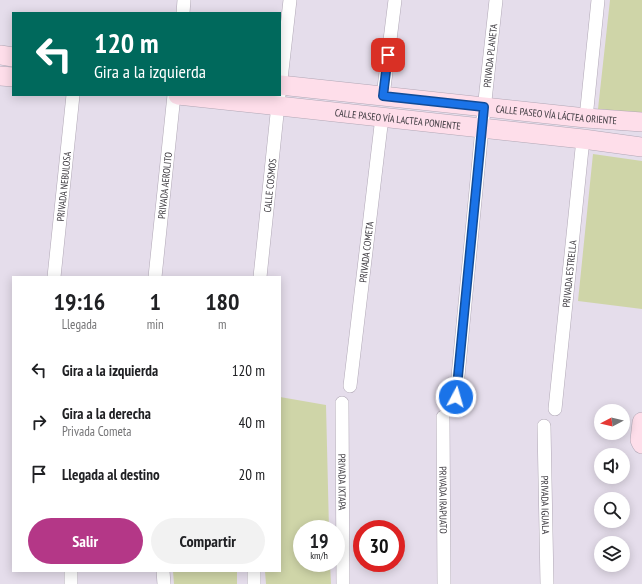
<!DOCTYPE html>
<html lang="es">
<head>
<meta charset="utf-8">
<style>
	body { margin:0; font-family:"PT Sans Narrow",sans-serif; background:#f2f2f2; color:#202124; height:100vh; display:flex; flex-direction:column; font-size:15px; white-space:nowrap }
	* { box-sizing:border-box; margin:0 }
	p { font-size:13px; color:#757577 }
	.icon { flex:none; width:22px; height:22px; fill:none; stroke:currentColor; stroke-width:2; stroke-linecap:round; stroke-linejoin:round }
	.map { position:relative; flex:1; overflow:hidden }
	.drawer { position:absolute; left:12px; top:276px; width:269px; height:296px; display:flex; flex-direction:column; background:#fff; border-radius:0px; box-shadow:0 2px 10px #0003 }
	.drawer>* { flex:none }
	.guide { position:absolute; left:12px; top:12px; width:269px; height:84px; border-radius:0px; box-shadow:0 2px 10px #0003; background:#00695c; color:#fff; overflow:hidden }
	.needle { width:26px; rotate:263deg }
	.tools { position:absolute; left:594px; top:404px; display:grid; gap:8px }
	.tools a { display:grid; place-items:center; width:36px; height:36px; border-radius:50%; background:#fff; box-shadow:0 2px 10px #0003; font-size:20px }
	.speed { position:absolute; left:293px; top:520px; display:flex; gap:8px; font-size:20px; font-weight:700; text-align:center }
	.speed>* { display:grid; place-content:center; width:52px; height:52px; border-radius:50%; background:#fff; box-shadow:0 2px 10px #0003; line-height:1 }
	.speed small { font-size:10px; font-weight:400 }
	.speed .limit { border:6px solid #d22; background:#fff; color:#111 }
	.pin { position:absolute; display:grid; place-items:center; width:34px; height:34px; color:#fff; margin:-17px; border-radius:8px; box-shadow:0 2px 6px #0006 }
	.me { position:absolute; width:44px; margin:-22px; rotate:6deg; stroke-linejoin:round; filter:drop-shadow(0 0 3px #0008) }
	.turn { display:flex; align-items:center; gap:14px; height:84px; padding:0 16px; font-size:18px }
	.turn .icon { width:52px; height:52px; stroke-width:2.5 }
	.turn b { display:block; font-size:28px; line-height:34px }
	.eta { display:flex; justify-content:space-evenly; align-items:center; height:68px; text-align:center }
	.eta b { font-size:24px; font-weight:600; line-height:28px }
	.action { display:flex; gap:8px; margin-top:auto; padding:8px 16px }
	.action a { flex:1; height:46px; border-radius:24px; background:#b43787; color:#fff; font-size:16px; font-weight:600; line-height:46px; text-align:center }
	.action a+a { background:#f2f2f2; color:#202124 }
	ul { padding:0; list-style:none }
	li { display:flex; align-items:center; gap:12px; height:52px; padding:0 16px }
	li div { flex:1 }
	li b { display:block; font-size:15px }
	li em { font-style:normal }
	.map>svg:first-child { display:block }
	.green { fill:#cfd5a8 }
	.lines { fill:none; stroke-linecap:round; stroke-linejoin:round }
	.street-casing { stroke:#b1a8b6; stroke-width:14 }
	.secondary-casing { stroke:#b1a8b6; stroke-width:20 }
	.street { stroke:#fff; stroke-width:13 }
	.secondary { stroke:#fedeea; stroke-width:19 }
	.route-casing { stroke:#114b97; stroke-width:10 }
	.route { stroke:#1a73e8; stroke-width:7 }
	.labels { text-anchor:middle; dominant-baseline:central; stroke-width:4; stroke-linejoin:round; paint-order:stroke }
	.street-label { font-size:10px; fill:#3a373d; stroke:#f3eaf9 }
</style>
</head>
<body>
<div class="map">
<svg width="642" height="584" viewBox="0 0 642 584">
	<rect width="100%" height="100%" fill="#e5ddeb"/>
	<!-- green -->
	<path class="green" d="M 610,0 L 642,0 L 642,113 L 598,109 Z
		M 593,154 L 642,161 L 642,309 L 578,301 Z
		M 280,397 L 326,405 L 329,529 L 302,529 L 302,563 L 330,563 L 331,584 L 266,584 L 265,571 L 280,571 Z
		M 173,571 L 237,571 L 237,584 L 174,584 Z"/>
	<g class="lines">
		<defs>
			<g id="street">
				<path d="M 183,13 L 184,0"/>
				<path d="M 280,88 L 290,0"/>
				<path d="M 383,96 L 395,0"/>
				<path d="M 586,118 L 598,0"/>
				<path id="s1" d="M 54,277 L 73,95"/>
				<path id="s2" d="M 155,277 L 174,95"/>
				<path id="s3" d="M 260,277 L 279,95"/>
				<path id="s4" d="M 350,386 L 382,117"/>
				<path id="s5" d="M 456,397 L 482,128 L 496,0"/>
				<path id="s6" d="M 342,403 L 343,584"/>
				<path id="s7" d="M 555,409 L 583,139"/>
				<path id="s8" d="M 443,417 L 444,584"/>
				<path id="s9" d="M 544,426 L 547,584"/>
				<path d="M 71,571 L 71,584"/>
				<path d="M 163,571 L 164,584"/>
				<path d="M 254,571 L 254,584"/>
			</g>
			<g id="secondary">
				<path d="M 0,55 L 13,57"/>
				<path d="M 0,76 L 13,77"/>
				<path id="s10" d="M 280,85 L 586,118 L 642,122"/>
				<path id="s11" d="M 178,95 L 583,139 L 642,147"/>
				<path d="M 642,422 L 640,440 L 642,444"/>
			</g>
		</defs>
		<!-- street casing -->
		<use href="#street" class="street-casing"/>
		<!-- secondary casing -->
		<use href="#secondary" class="secondary-casing"/>
		<!-- street -->
		<use href="#street" class="street"/>
		<!-- secondary -->
		<use href="#secondary" class="secondary"/>
	</g>
	<g class="lines">
		<defs>
			<path id="route" d="M 388,55 L 383,96 L 484,107 L 456,397"/>
		</defs>
		<!-- route casing -->
		<use href="#route" class="route-casing"/>
		<!-- route -->
		<use href="#route" class="route"/>
	</g>
	<g class="labels">
		<!-- street labels -->
		<g class="street-label">
			<text stroke="none"><textPath href="#s5" startOffset="343">PRIVADA PLANETA</textPath></text>
			<text stroke="none"><textPath href="#s10" startOffset="278">CALLE PASEO VÍA LÁCTEA ORIENTE</textPath></text>
			<text stroke="none"><textPath href="#s11" startOffset="221">CALLE PASEO VÍA LACTEA PONIENTE</textPath></text>
			<text stroke="none"><textPath href="#s1" startOffset="91">PRIVADA NEBULOSA</textPath></text>
			<text stroke="none"><textPath href="#s2" startOffset="92">PRIVADA AEROLITO</textPath></text>
			<text stroke="none"><textPath href="#s3" startOffset="92">CALLE COSMOS</textPath></text>
			<text stroke="none"><textPath href="#s4" startOffset="135">PRIVADA COMETA</textPath></text>
			<text stroke="none"><textPath href="#s7" startOffset="136">PRIVADA ESTRELLA</textPath></text>
			<text stroke="none"><textPath href="#s6" startOffset="79">PRIVADA IXTAPA</textPath></text>
			<text stroke="none"><textPath href="#s8" startOffset="83">PRIVADA IRAPUATO</textPath></text>
			<text stroke="none"><textPath href="#s9" startOffset="79">PRIVADA IGUALA</textPath></text>
		</g>
	</g>
</svg>
<div class="tools">
<a><svg class="needle" viewBox="-14 -14 28 28"><path d="M0-13l5 13h-10z" fill="#e53935"/><path d="M0 13l5-13h-10z" fill="#757577"/></svg></a>
<a><svg class="icon" aria-label="sound" viewBox="0 0 24 24"><path d="M4 9h4l5-4v14l-5-4H4zM17 9q2 3 0 6"/></svg></a>
<a><svg class="icon" aria-label="search" viewBox="0 0 24 24"><circle cx="10" cy="10" r="6"/><path d="M15 15l6 6"/></svg></a>
<a><svg class="icon" aria-label="layers" viewBox="0 0 24 24"><path d="M12 4l9 5-9 5-9-5zM3 14l9 5 9-5"/></svg></a>
</div>
<div class="speed"><div>19<small>km/h</small></div><div class="limit">30</div></div>
<div class="pin" style="left:388px;top:55px;background:#d93025"><svg class="icon" aria-label="arrive" viewBox="0 0 24 24"><path d="M6 21V4h12l-3 4 3 4H6"/></svg></div>
<svg class="me" style="left:456px;top:397px" viewBox="-20 -20 40 40"><circle r="17" fill="#1a73e8" stroke="#fff" stroke-width="3"/><path d="M0-11L8 9 0 5-8 9z" fill="#fff"/></svg>
<div class="guide">
<div class="turn"><svg class="icon" aria-label="left" viewBox="0 0 24 24"><path d="M17 20v-9H6M10 6l-5 5 5 5"/></svg><div><b>120 m</b>Gira a la izquierda</div></div>
</div>
<section class="drawer">
<div class="eta">
<div><b>19:16</b><p>Llegada</p></div>
<div><b>1</b><p>min</p></div>
<div><b>180</b><p>m</p></div>
</div>
<ul>
<li><svg class="icon" aria-label="left" viewBox="0 0 24 24"><path d="M17 20v-9H6M10 6l-5 5 5 5"/></svg><div><b>Gira a la izquierda</b></div><em>120 m</em></li>
<li><svg class="icon" aria-label="right" viewBox="0 0 24 24"><path d="M7 20v-9h11M14 6l5 5-5 5"/></svg><div><b>Gira a la derecha</b><p>Privada Cometa</p></div><em>40 m</em></li>
<li><svg class="icon" aria-label="arrive" viewBox="0 0 24 24"><path d="M6 21V4h12l-3 4 3 4H6"/></svg><div><b>Llegada al destino</b></div><em>20 m</em></li>
</ul>
<div class="action"><a>Salir</a><a>Compartir</a></div>
</section>
</div>
</body>
</html>
